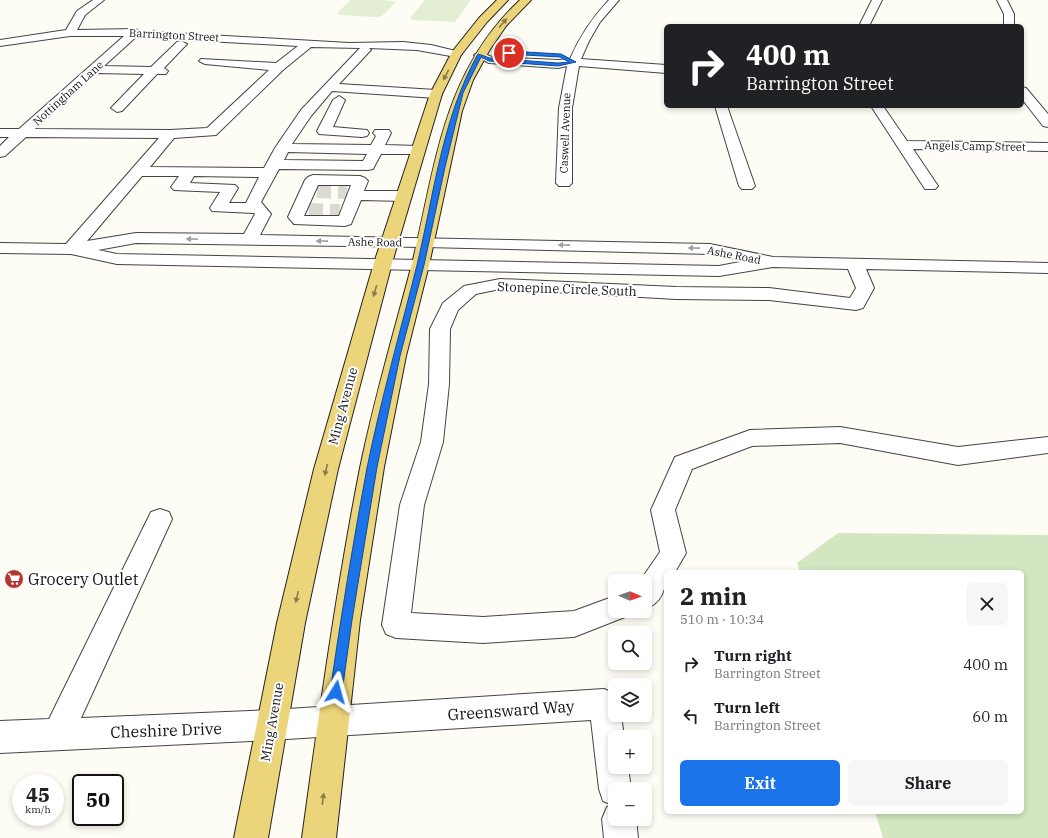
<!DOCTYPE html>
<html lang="en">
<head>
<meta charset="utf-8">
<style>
	body { margin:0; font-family:"IBM Plex Serif",serif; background:#f6f6f6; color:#202124; height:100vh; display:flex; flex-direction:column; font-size:15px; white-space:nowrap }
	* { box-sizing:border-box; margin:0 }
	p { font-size:13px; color:#757577 }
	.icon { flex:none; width:22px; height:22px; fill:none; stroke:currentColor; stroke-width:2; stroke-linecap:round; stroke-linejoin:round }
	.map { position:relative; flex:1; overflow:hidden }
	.side { position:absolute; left:664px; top:570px; width:360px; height:244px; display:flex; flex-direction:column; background:#fff; border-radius:6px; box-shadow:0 2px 6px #0003 }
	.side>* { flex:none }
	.top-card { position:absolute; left:664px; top:24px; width:360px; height:84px; border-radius:6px; box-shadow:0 2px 6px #0003; background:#202124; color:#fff; overflow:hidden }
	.needle { width:26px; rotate:92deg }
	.fabs { position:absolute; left:608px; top:574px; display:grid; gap:8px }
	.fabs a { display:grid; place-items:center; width:44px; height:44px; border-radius:6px; background:#fff; box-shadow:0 2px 6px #0003; font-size:20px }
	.speed { position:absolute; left:12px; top:774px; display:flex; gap:8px; font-size:20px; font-weight:700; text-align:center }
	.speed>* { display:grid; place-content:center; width:52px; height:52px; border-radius:50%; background:#fff; box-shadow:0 2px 6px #0003; line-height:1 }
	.speed small { font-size:10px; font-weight:400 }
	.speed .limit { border:2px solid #111; border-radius:6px; background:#fff; color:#111 }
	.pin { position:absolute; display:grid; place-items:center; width:34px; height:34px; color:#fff; margin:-17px; border:2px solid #fff; border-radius:50%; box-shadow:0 1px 4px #0007 }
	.me { position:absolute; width:44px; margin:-22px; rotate:8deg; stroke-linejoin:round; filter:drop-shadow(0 0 3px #0008) }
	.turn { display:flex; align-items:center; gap:14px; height:84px; padding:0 16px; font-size:18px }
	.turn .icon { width:52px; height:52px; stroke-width:2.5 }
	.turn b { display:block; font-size:28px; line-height:34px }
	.round { display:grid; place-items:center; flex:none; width:42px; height:42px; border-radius:6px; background:#f6f6f6 }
	.summary { display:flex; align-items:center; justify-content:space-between; height:68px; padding:0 16px }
	h1 { font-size:24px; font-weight:700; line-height:30px }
	.button { display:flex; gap:8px; margin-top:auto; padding:8px 16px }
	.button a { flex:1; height:46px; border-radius:6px; background:#1a73e8; color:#fff; font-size:16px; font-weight:700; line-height:46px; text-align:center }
	.button a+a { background:#f6f6f6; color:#202124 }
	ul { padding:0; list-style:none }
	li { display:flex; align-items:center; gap:12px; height:52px; padding:0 16px }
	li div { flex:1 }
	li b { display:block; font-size:15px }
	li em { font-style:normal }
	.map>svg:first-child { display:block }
	.green { fill:#d3e6c1 }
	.pitch { fill:#e3eed2 }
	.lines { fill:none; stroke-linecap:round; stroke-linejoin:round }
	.minor-tunnel { stroke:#dadad3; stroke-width:14; stroke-dasharray:14 7; stroke-linecap:butt }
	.minor-casing { stroke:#444; stroke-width:2 }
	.major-casing { stroke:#222; stroke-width:2 }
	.minor { fill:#fff; fill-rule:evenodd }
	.major { fill:#ebd479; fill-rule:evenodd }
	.oneway { fill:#897c4a }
	.oneway2 { fill:#a0a0a0 }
	.route { fill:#1a73e8; stroke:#114b97 }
	.labels { text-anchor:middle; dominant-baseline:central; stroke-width:4; stroke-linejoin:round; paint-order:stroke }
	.far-street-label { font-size:11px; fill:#111; stroke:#fff }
	.street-label { font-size:13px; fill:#111; stroke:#fff }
	.near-poi-label { font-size:16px; fill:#111; stroke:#fff; text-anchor:start }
	.near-street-label { font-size:16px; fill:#111; stroke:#fff }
</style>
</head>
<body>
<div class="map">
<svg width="1048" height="838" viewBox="0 0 1048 838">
	<rect width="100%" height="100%" fill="#fefdf5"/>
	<!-- green -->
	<path class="green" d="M 838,533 L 1048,535 L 1048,838 L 883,838 L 875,812 L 1022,812 L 1022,572 L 800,572 L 797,563 Z"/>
	<!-- pitch -->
	<path class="pitch" d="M 351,0 L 384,0 L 396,2 L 382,16 L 376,17 L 340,15 L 337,13 Z
		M 425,0 L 471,0 L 455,22 L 413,20 L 410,18 Z"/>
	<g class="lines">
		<!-- minor-tunnel -->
		<path class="minor-tunnel" d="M 317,191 L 347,192
			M 309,210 L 340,211"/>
		<defs>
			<path id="minor" d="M 93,0 L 104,0 L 85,15 L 77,30 L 135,29 L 139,31 L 349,43 L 403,42 L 431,45 L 460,52 L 462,54 L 456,57 L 417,50 L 369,48 L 371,50 L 369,52 L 339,84 L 436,90 L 442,94 L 436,98 L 332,91 L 311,116 L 292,144 L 371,145 L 376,136 L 373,133 L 375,130 L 389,130 L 391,133 L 385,145 L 418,146 L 423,147 L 425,150 L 423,153 L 418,154 L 381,154 L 373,169 L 368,170 L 279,169 L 261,202 L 271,214 L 260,235 L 710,244 L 773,257 L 1048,263 L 1048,273 L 866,269 L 874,288 L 863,308 L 856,310 L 769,300 L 676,299 L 500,289 L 476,294 L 458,310 L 450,329 L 449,384 L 443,442 L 424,505 L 411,613 L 483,617 L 574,611 L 615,596 L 615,611 L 627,611 L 625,617 L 574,637 L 483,643 L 396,638 L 386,634 L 382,625 L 400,505 L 421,442 L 429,384 L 430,329 L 443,303 L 464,286 L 500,279 L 676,287 L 769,288 L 850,298 L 856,288 L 848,269 L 773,267 L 719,276 L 117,264 L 71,254 L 0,253 L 0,243 L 66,244 L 159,138 L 26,137 L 5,156 L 0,157 L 0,146 L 9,137 L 0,137 L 0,129 L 19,129 L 124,36 L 70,36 L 0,46 L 0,40 L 66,30 L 77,11 ZM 136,37 L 298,46 L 276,63 L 201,59 L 199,61 L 205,64 L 269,70 L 207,128 L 170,130 L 35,129 L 97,73 L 144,74 L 111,108 L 117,112 L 122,111 L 157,74 L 166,74 L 168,71 L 164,68 L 187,44 L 181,41 L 177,42 L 151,67 L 104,66 ZM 311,47 L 360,48 L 301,110 L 275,148 L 264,168 L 150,167 L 174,138 L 216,135 L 283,70 ZM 288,152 L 367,154 L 363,161 L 284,160 ZM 142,176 L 179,176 L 171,187 L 174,190 L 220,192 L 210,208 L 212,211 L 254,213 L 255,214 L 244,234 L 136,233 L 87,241 ZM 194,176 L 259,177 L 246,203 L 229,203 L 238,188 L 235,185 L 190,183 ZM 136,243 L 425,247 L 710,254 L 745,261 L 719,266 L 117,254 L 98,250 Z
				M 609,0 L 619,0 L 600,22 L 589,41 L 581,59 L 666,65 L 666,73 L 579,66 L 572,108 L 572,183 L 569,186 L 559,186 L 556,183 L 559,108 L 567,66 L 558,68 L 489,63 L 474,55 L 480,52 L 492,57 L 558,60 L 570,59 C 580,36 592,18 609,0 Z
				M 872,0 L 882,0 L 869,26 L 859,26 Z
				M 997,0 L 1007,0 L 1014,14 L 1014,26 L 1004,26 L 1004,14 Z
				M 1022,87 L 1026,88 L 1048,114 L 1048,127 L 1043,126 L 1022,99 Z
				M 339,96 L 345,100 L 333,127 L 367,130 L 369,133 L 367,136 L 362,137 L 319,134 L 317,131 L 333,100 Z
				M 715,106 L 727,106 L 755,186 L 752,189 L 742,189 L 739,186 Z
				M 871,106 L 883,106 L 907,141 L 1048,143 L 1048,151 L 913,149 L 938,186 L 935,189 L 925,189 Z
				M 313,175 L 360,176 L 365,178 L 368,181 L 364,191 L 404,191 L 409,193 L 412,196 L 409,199 L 404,201 L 361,200 L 351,224 L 345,226 L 294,224 L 288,217 L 305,180 L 308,177 ZM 318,185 L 351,185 L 339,216 L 304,216 Z
				M 840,427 L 958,447 L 1048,437 L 1048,453 L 958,465 L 840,443 L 752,446 L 692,469 L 675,510 L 686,553 L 675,572 L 666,572 C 666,589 662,603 645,609 L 645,581 L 640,581 L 660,552 L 651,510 L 675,457 L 750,430 Z
				M 160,509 L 169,512 L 172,519 L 81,718 L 271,710 L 604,689 L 615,694 L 615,715 L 621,715 L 624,737 L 615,737 L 615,767 L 628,767 L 631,789 L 615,789 L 615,819 L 636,819 L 638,838 L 604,838 L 602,819 L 607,807 L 613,805 L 603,801 L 599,789 L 591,720 L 271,740 L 0,753 L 0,721 L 49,719 L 151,512 Z"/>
			<path id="major" d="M 497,0 L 508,0 L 487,22 L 461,55 L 442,94 L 392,263 L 338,469 L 305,623 L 268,838 L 234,838 L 277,623 L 314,469 L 374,263 L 430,94 L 452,52 L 479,18 Z
				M 520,0 L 531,0 L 506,26 L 489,51 L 473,80 L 462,111 L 429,265 L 406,356 L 384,467 L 360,620 L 336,838 L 302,838 C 319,714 336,591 360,468 C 374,399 394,332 412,264 C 436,166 442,73 520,0 Z"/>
		</defs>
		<!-- minor casing -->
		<use href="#minor" class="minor-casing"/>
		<!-- major casing -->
		<use href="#major" class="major-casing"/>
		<!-- minor -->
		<use href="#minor" class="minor"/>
		<!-- major -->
		<use href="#major" class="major"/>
	</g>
	<!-- one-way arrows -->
	<defs><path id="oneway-solid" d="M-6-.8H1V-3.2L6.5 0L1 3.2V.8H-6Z"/></defs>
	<g class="oneway">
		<use href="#oneway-solid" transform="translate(503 23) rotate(-50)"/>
		<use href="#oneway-solid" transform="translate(446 75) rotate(117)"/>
		<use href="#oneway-solid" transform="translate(375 291) rotate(106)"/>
		<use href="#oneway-solid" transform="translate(326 470) rotate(104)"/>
		<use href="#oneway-solid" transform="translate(297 597) rotate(103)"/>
		<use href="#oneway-solid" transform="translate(323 799) rotate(-83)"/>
	</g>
	<g class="oneway2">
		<use href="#oneway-solid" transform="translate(192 239) rotate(-179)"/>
		<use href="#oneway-solid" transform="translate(322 241) rotate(-179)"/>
		<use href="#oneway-solid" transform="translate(564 245) rotate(-179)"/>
		<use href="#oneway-solid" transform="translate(694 248) rotate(-179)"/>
	</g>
	<!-- route -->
	<path class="route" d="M 509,51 L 561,54 L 576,62 L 558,66 L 489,61 L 481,57 L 463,93 L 445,167 L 424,265 L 400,356 L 377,467 L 352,620 L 342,692 L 340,697 L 336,698 L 332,697 L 330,692 C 341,617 353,542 367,468 C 381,399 400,333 417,265 C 434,195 442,118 478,54 L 490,58 L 558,63 L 569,62 L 560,57 L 507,54 Z"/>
	<!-- icons -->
	<defs>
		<symbol id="supermarket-disc" viewBox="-11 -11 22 22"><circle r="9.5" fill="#b43636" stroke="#fff"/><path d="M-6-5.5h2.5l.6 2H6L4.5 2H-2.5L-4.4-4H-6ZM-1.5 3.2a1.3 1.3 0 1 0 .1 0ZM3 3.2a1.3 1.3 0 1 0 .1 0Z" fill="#fff"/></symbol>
	</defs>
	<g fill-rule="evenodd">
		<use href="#supermarket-disc" x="3" y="568" width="22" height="22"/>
	</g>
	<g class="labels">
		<!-- far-street labels -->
		<g class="far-street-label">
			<text transform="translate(174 35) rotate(3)">Barrington Street</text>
			<text transform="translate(68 93) rotate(-42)">Nottingham Lane</text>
			<text transform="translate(565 133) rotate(-88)">Caswell Avenue</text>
			<text transform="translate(975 146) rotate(1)">Angels Camp Street</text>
			<text transform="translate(375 242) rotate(1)">Ashe Road</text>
			<text transform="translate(734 255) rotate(11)">Ashe Road</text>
		</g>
		<!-- street labels -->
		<g class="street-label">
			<text transform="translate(567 289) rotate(2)">Stonepine Circle South</text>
			<text transform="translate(343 406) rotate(-75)">Ming Avenue</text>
			<text transform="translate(272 722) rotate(-80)">Ming Avenue</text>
		</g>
		<!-- near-poi labels -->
		<g class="near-poi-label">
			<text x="28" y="579">Grocery Outlet</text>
		</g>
		<!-- near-street labels -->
		<g class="near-street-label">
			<text transform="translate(511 710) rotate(-4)">Greensward Way</text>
			<text transform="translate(166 730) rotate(-2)">Cheshire Drive</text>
		</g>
	</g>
</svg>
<div class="fabs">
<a><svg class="needle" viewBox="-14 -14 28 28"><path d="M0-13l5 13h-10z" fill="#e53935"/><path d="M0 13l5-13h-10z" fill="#757577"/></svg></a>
<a><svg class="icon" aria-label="search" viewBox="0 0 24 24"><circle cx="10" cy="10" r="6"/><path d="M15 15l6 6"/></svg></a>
<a><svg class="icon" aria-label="layers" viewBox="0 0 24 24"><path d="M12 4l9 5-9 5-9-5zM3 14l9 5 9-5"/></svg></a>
<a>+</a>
<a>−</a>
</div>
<div class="speed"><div>45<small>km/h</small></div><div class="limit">50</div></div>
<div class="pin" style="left:509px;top:53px;background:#d93025"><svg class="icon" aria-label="arrive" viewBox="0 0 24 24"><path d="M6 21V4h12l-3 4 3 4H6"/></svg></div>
<svg class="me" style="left:336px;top:692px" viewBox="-20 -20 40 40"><path d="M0-17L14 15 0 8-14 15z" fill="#1a73e8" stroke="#fff" stroke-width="4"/></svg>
<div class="top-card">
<div class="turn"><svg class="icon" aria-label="right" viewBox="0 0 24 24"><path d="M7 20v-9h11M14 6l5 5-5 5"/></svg><div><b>400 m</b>Barrington Street</div></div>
</div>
<section class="side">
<div class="summary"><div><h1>2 min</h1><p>510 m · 10:34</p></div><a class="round"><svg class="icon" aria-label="close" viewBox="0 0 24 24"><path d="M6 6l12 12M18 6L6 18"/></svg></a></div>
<ul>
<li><svg class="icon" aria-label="right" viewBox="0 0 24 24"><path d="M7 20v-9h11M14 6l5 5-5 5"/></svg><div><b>Turn right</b><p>Barrington Street</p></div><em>400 m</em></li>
<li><svg class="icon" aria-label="left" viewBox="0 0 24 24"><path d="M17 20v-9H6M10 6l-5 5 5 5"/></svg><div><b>Turn left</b><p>Barrington Street</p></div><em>60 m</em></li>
</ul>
<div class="button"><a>Exit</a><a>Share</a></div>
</section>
</div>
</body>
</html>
